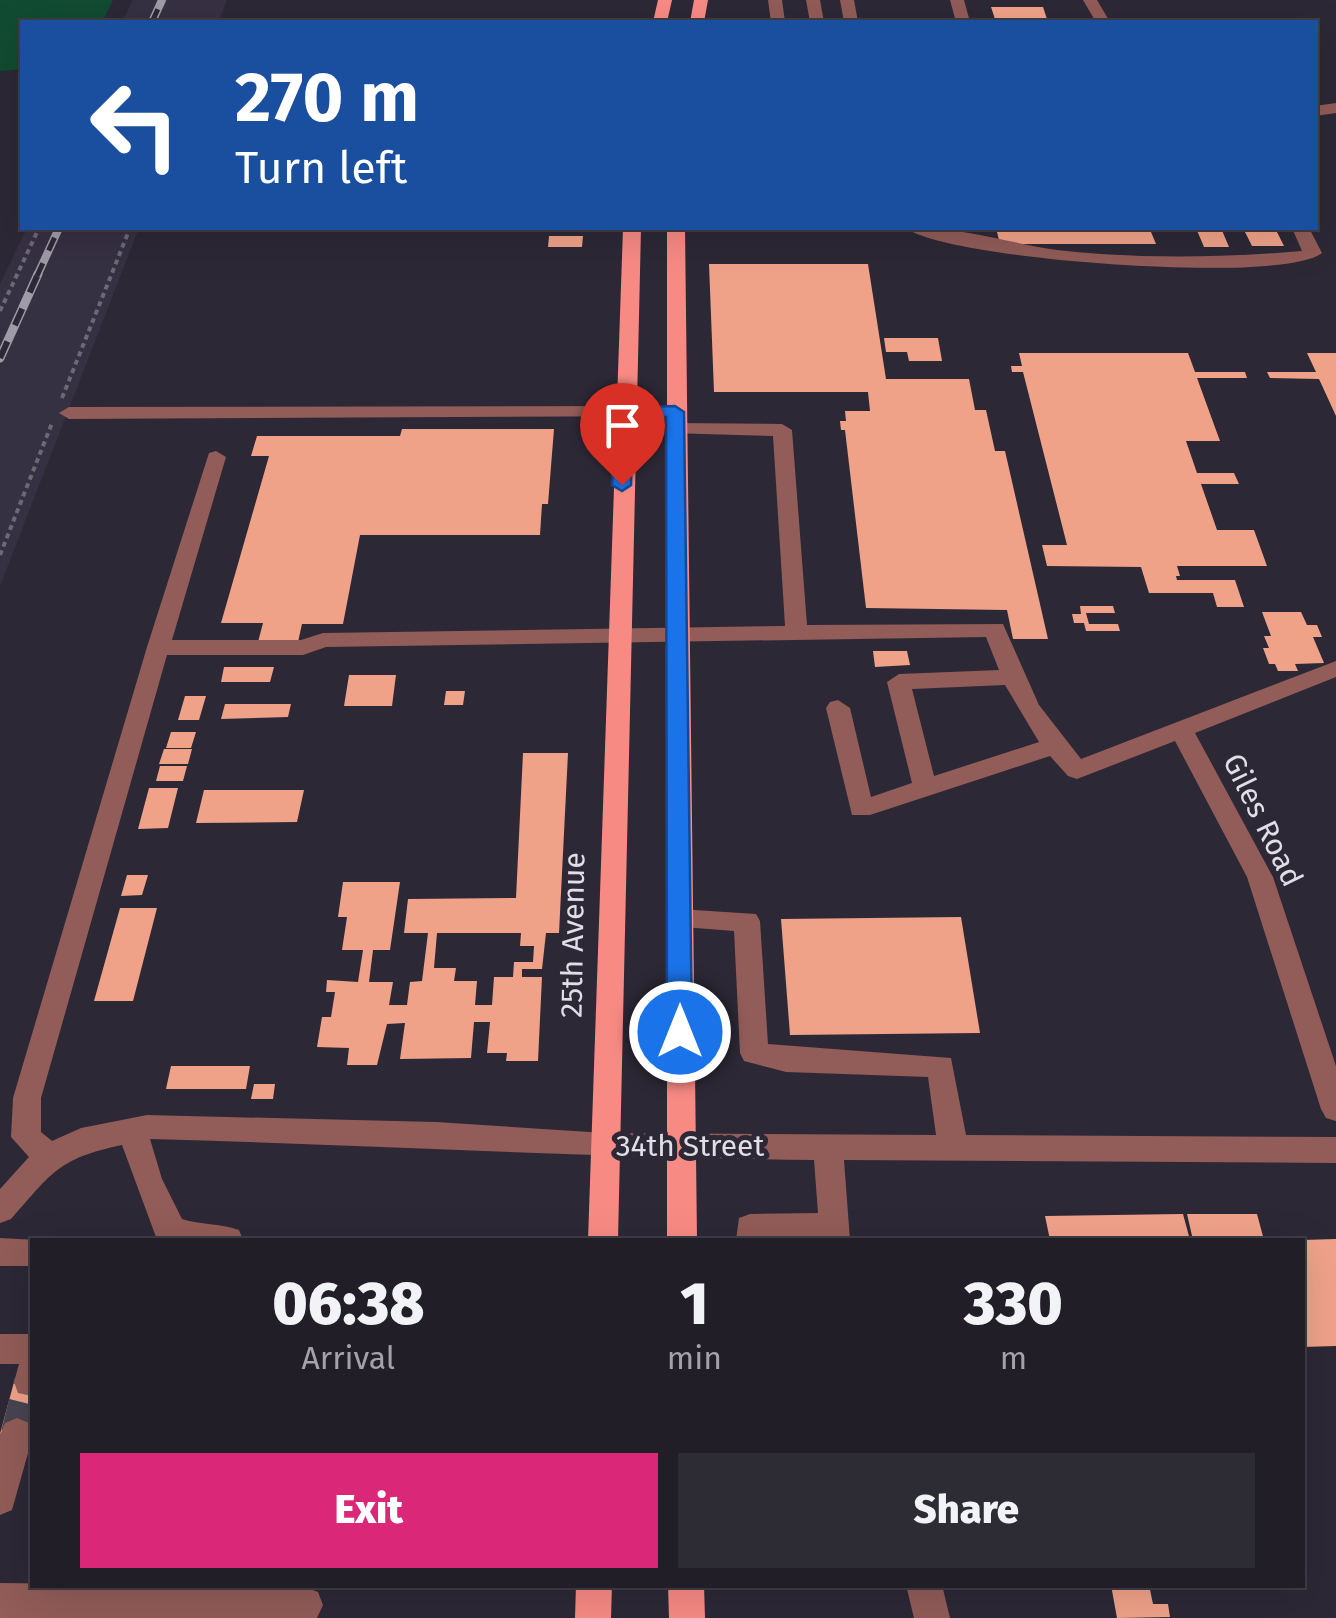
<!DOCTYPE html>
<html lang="en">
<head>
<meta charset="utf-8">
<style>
	body { margin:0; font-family:"Fira Sans",sans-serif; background:#2d2b34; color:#f1f3f6; height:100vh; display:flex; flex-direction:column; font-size:38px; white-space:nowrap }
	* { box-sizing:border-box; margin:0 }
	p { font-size:32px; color:#a2a2a8 }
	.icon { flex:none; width:55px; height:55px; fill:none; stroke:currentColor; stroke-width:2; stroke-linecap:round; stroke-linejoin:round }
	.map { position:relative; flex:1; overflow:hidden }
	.sheet { position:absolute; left:30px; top:1238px; width:1275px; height:350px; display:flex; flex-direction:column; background:#211e28; border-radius:0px; box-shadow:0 10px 40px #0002,0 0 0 2px #3e3c45 }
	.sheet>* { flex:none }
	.top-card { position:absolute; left:20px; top:20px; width:1298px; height:210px; border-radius:0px; box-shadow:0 10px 40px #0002,0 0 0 2px #3e3c45; background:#1a4fa0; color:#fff; overflow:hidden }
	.pin { position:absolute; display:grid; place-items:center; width:85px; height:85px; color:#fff; margin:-102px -42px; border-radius:50% 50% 50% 0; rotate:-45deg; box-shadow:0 0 10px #0007 }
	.pin .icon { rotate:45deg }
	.me { position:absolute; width:110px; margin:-55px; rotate:0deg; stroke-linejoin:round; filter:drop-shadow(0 0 8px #0008) }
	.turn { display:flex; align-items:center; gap:35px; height:210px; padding:0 50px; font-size:45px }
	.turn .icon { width:130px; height:130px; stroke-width:2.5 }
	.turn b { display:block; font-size:70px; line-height:85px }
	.eta { display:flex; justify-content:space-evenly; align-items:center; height:170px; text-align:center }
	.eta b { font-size:60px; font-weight:800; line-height:70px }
	.button { display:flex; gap:20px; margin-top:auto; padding:20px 50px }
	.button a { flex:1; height:115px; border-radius:0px; background:#db2777; color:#fff; font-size:40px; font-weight:800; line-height:115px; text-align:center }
	.button a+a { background:#2d2b34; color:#f1f3f6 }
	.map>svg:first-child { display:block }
	.built { fill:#363043 }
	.green { fill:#114b31 }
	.building { fill:#f0a289; fill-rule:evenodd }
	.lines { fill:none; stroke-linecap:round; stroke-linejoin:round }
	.minor-tunnel { stroke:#474351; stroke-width:32; stroke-dasharray:32 16; stroke-linecap:butt }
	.path { stroke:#6c6875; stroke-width:4; stroke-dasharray:5 4; stroke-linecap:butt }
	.minor { fill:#925c58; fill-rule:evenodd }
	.major { fill:#f88a84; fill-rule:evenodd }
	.rail-far1-casing { stroke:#9f9ca7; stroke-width:8 }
	.rail-casing { stroke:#9f9ca7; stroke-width:9 }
	.rail-far1 { stroke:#2c2836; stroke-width:5; stroke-dasharray:14; stroke-linecap:butt }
	.rail { stroke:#2c2836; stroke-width:6; stroke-dasharray:18; stroke-linecap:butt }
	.route { fill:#1a73e8; stroke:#114b97; stroke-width:2.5 }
	.labels { text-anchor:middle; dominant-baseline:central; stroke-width:10; stroke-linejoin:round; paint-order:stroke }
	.street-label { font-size:30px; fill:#e0dee7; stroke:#2c2836 }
</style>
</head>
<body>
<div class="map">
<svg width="1336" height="1618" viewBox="0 0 1336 1618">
	<rect width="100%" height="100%" fill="#2c2836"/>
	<!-- built -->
	<path class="built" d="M 133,0 L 227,0 L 218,22 L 122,22 Z
		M 27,228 L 139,228 L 0,586 L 0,284 Z"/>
	<!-- green -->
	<path class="green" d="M 0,0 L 113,0 L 102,22 L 22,22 L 22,69 L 0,71 Z"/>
	<!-- building -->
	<path class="building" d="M 991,7 L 1043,7 L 1048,22 L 996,22 Z
		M 996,228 L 1177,228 L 1179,232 L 1151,232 L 1156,244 L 1000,244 Z
		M 1196,228 L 1221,228 L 1229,247 L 1204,247 Z
		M 1243,228 L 1275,228 L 1284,246 L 1252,246 Z
		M 549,236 L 583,236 L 582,247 L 548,247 Z
		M 709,264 L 868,264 L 886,379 L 969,379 L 975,410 L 986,410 L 995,451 L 1005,451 L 1048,639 L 1013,639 L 1007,610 L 866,608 L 845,430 L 841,430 L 840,421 L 846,421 L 845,411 L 870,411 L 868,392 L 714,392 Z
		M 884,338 L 938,338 L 942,361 L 909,361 L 907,352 L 886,352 Z
		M 1019,353 L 1188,353 L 1195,372 L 1245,372 L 1247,378 L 1197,378 L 1220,441 L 1186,441 L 1197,473 L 1234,473 L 1239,484 L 1201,484 L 1217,530 L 1254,530 L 1267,566 L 1177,566 L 1180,576 L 1176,576 L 1177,580 L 1235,580 L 1244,607 L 1217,607 L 1213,593 L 1149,593 L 1141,567 L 1047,566 L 1042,545 L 1067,545 L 1023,372 L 1012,372 L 1011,366 L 1022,366 Z
		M 1307,353 L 1336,353 L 1336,416 L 1319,379 L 1270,378 L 1267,372 L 1316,372 Z
		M 402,429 L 554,429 L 548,504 L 542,504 L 540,535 L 360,535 L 343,624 L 302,624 L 298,642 L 258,642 L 263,623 L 221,623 L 269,456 L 251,456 L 257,436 L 400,436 Z
		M 1080,606 L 1113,606 L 1115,613 L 1086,613 L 1089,624 L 1118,624 L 1120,631 L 1086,631 L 1084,623 L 1074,623 L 1072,614 L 1081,614 Z
		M 1262,612 L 1301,612 L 1307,625 L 1317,625 L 1322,637 L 1313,637 L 1324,663 L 1295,664 L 1298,671 L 1278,671 L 1275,664 L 1269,664 L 1263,648 L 1269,648 L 1264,636 L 1271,636 Z
		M 873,651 L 907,651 L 910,665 L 875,667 Z
		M 224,667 L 274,667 L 270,682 L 221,682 Z
		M 349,675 L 396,675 L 392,706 L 344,706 Z
		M 446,691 L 465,691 L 463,705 L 444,705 Z
		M 185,696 L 206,696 L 199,720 L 178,720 Z
		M 225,704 L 291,704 L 288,717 L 221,719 Z
		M 171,732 L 196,732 L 191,748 L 166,748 Z
		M 164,749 L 192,749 L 188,764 L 159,764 Z
		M 523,753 L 568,753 L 559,933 L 546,933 L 542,969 L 522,969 L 522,977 L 542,977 L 538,1061 L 506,1061 L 507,1053 L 487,1053 L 490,1022 L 474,1022 L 471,1058 L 400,1059 L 405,1023 L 387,1024 L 377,1065 L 347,1065 L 349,1048 L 317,1047 L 322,1017 L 331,1017 L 335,992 L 326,992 L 327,980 L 358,982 L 363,950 L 342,950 L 347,917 L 338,917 L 343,882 L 400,882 L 390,950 L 373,950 L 369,982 L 393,982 L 389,1005 L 407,1005 L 410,982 L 422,981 L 428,933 L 404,933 L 408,899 L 516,898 ZM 437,933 L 521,933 L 520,946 L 534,946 L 533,962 L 514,962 L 513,977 L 494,977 L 492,1005 L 475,1005 L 477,981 L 454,981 L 456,968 L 434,968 Z
		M 160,766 L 187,766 L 183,781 L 156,781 Z
		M 149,788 L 178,788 L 168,828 L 138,829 Z
		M 204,790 L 304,790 L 297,822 L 196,823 Z
		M 127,875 L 148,875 L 142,895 L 121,896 Z
		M 120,908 L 157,908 L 133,1001 L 94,1001 Z
		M 961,917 L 980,1033 L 790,1035 L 781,919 Z
		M 171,1066 L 250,1066 L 246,1089 L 166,1089 Z
		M 254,1084 L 275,1084 L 273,1099 L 251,1099 Z
		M 1183,1214 L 1190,1240 L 1050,1240 L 1045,1216 Z
		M 1187,1214 L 1257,1214 L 1264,1240 L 1193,1240 Z
		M 1336,1239 L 1336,1346 L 1302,1347 L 1302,1240 Z
		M 14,1382 L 32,1382 L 32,1434 L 0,1434 Z
		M 1111,1585 L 1149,1585 L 1153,1604 L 1168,1604 L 1170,1617 L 1117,1618 Z"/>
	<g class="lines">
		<!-- minor-tunnel -->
		<path class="minor-tunnel" d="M 17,1434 L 30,1382"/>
		<!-- path -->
		<path class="path" d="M 0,311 L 39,228
			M 62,398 L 130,228
			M 0,555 L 52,423"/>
		<!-- minor -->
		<path class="minor" d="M 768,0 L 782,0 L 785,22 L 771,22 Z
			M 806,0 L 820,0 L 824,22 L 810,22 Z
			M 840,0 L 854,0 L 858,22 L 844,22 Z
			M 950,0 L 964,0 L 970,22 L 956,22 Z
			M 1083,0 L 1097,0 L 1110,22 L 1096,22 Z
			M 1336,103 L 1336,113 L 1315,116 L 1315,106 Z
			M 906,228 C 955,225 1008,243 1057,250 C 1139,259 1220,258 1302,251 L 1292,228 L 1309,228 L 1322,253 C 1283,285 947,260 906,228 Z
			M 675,406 L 685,412 L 682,416 L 69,419 L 59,413 L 69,407 Z
			M 675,423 L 782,424 L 792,430 L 807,625 L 1003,624 L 1039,705 L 1081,759 L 1336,661 L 1336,677 L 1195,733 L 1273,877 L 1336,1066 L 1336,1121 L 1326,1118 L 1321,1109 L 1247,877 L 1175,741 L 1077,779 L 1068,776 L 1050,756 L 870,815 L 852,815 L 826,708 L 830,702 L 838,700 L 850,708 L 871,797 L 912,783 L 887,682 L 899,674 L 999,670 L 986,637 L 326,647 L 303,655 L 167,655 L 41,1098 L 41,1132 L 52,1141 L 81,1128 L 147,1115 L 436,1122 L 605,1133 L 936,1135 L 928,1077 L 786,1072 L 744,1061 L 740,1053 L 734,931 L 670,926 L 666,919 L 670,912 L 679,909 L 756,914 L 760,921 L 768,1044 L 951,1058 L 966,1135 L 1336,1137 L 1336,1163 L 844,1160 L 850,1240 L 736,1240 L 739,1218 L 750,1214 L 818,1213 L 814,1160 C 592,1158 371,1145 150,1139 L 162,1179 L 182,1219 C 201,1225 219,1223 239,1230 L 243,1240 L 166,1240 L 156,1237 L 122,1145 C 57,1159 53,1172 11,1219 L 0,1223 L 0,1189 L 29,1157 L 11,1137 L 13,1098 L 147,647 L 209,453 L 216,451 L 226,457 L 172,640 L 301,640 L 323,633 L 785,626 L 773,436 L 668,433 L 668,425 ZM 1005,685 L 1039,742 L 934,776 L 912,689 Z
			M 0,1238 L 37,1240 L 32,1240 L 32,1266 L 0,1266 Z
			M 0,1334 L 32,1334 L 32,1396 L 18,1393 L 14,1382 L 19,1364 L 0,1364 Z
			M 17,1418 L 29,1423 L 32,1439 L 12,1510 L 0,1515 L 0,1435 L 5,1423 Z
			M 0,1583 L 305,1587 L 318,1592 L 323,1605 L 317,1618 L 0,1618 Z
			M 906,1585 L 942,1585 L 950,1618 L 914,1618 Z"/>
		<!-- major -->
		<path class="major" d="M 658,0 L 672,0 L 667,22 L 653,22 Z
			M 694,0 L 708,0 L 704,22 L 690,22 Z
			M 623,228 L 641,228 L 618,1240 L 588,1240 Z
			M 667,228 L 685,228 L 697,1240 L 667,1240 Z
			M 576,1585 L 612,1585 L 611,1618 L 575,1618 Z
			M 668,1585 L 704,1585 L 705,1618 L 669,1618 Z"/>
		<defs>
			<path id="rail-far1" d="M 152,22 L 162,0
				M 37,276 L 59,228"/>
			<path id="rail" d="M 0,358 L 38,274"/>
		</defs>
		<!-- rail-far1 casing -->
		<use href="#rail-far1" class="rail-far1-casing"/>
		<!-- rail casing -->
		<use href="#rail" class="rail-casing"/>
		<!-- rail-far1 -->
		<use href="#rail-far1" class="rail-far1"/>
		<!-- rail -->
		<use href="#rail" class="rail"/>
	</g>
	<!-- route -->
	<path class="route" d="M 675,406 L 684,412 L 692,1032 L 689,1040 L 680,1043 L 671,1040 L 667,1032 L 666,417 L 633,417 L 631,485 L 622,491 L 612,485 L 617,408 Z"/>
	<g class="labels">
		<!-- street labels -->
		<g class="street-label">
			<text transform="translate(1263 820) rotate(64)">Giles Road</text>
			<text transform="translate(573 935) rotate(-89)">25th Avenue</text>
			<text x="690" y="1146">34th Street</text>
		</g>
	</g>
</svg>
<div class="pin" style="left:622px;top:485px;background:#d93025"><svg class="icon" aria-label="arrive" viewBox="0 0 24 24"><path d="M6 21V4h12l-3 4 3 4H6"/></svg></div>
<svg class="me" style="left:680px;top:1032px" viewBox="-20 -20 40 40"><circle r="17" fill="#1a73e8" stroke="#fff" stroke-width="3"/><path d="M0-11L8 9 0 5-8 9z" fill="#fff"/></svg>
<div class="top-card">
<div class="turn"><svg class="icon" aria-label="left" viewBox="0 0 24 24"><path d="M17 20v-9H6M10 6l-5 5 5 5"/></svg><div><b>270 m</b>Turn left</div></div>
</div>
<section class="sheet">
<div class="eta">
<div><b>06:38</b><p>Arrival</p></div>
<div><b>1</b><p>min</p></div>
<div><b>330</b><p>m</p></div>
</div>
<div class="button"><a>Exit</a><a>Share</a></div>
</section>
</div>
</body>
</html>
